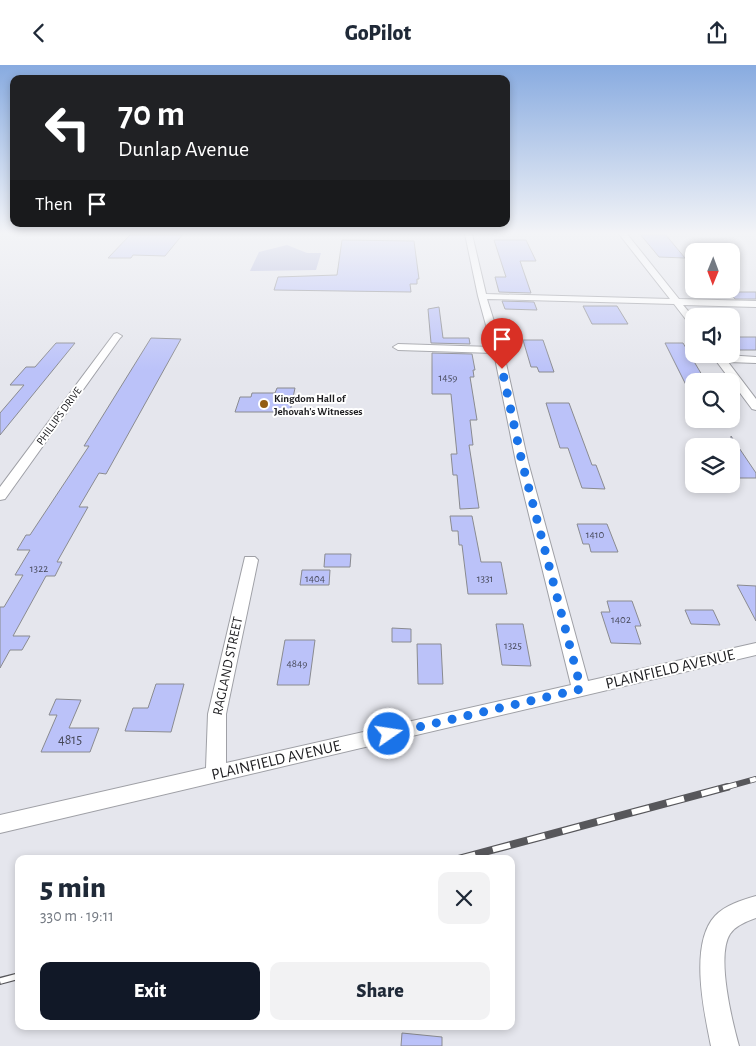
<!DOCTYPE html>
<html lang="en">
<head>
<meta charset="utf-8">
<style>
	body { margin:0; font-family:"Alegreya Sans",sans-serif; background:#f2f2f3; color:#1f2937; height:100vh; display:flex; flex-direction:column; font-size:19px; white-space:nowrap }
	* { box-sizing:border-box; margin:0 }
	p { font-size:16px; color:#747a83 }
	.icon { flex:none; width:28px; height:28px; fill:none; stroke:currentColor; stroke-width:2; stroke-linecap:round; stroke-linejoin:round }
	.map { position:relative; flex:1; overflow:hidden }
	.sheet { position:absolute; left:15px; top:790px; width:500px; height:175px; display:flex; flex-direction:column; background:#fff; border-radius:10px; box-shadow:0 2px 8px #0003 }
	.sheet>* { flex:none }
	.hud { position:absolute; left:10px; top:10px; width:500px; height:152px; border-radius:10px; box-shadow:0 2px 8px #0003; background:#202124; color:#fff; overflow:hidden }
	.needle { width:32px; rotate:181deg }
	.buttons { position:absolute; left:685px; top:178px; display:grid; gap:10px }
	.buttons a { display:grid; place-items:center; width:55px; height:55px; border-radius:10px; background:#fff; box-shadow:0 2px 8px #0003; font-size:25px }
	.pin { position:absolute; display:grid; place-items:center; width:42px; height:42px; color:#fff; margin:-51px -21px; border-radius:50% 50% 50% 0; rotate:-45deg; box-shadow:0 0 5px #0007 }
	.pin .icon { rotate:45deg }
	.me { position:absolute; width:55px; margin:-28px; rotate:77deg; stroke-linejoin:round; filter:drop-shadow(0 0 4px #0008) }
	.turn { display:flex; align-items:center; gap:18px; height:105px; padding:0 25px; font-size:22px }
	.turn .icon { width:65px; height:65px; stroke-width:2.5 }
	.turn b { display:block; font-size:35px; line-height:42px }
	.then { display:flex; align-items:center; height:48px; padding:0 25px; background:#0003; gap:10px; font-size:19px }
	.round { display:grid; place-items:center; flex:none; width:52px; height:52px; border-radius:10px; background:#f2f2f3 }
	.overview { display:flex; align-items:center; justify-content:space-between; height:85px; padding:0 25px }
	h1 { font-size:30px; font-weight:800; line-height:38px }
	.button { display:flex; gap:10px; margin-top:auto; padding:10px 25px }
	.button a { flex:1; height:58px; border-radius:10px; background:#111827; color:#fff; font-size:20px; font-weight:800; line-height:58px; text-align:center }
	.button a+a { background:#f2f2f3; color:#1f2937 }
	header { display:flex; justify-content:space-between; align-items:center; height:65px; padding:0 25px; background:#fff; font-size:22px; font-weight:800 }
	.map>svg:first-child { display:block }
	.green { fill:#afb4dc }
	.building { fill:#bbc2f9; stroke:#8a8b90 }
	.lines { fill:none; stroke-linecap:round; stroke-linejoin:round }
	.street-casing { stroke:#9fa0a6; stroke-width:2 }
	.street { fill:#fff; fill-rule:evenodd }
	.rail-far1-casing { stroke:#57575b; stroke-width:6 }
	.rail-casing { stroke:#57575b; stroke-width:8 }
	.rail-far1 { stroke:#fff; stroke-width:4.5; stroke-dasharray:14; stroke-linecap:butt }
	.rail { stroke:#fff; stroke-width:5.5; stroke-dasharray:18; stroke-linecap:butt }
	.route { stroke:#1a73e8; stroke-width:9; stroke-dasharray:0 16.2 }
	.poi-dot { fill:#935e13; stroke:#fff; stroke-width:2 }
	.labels { text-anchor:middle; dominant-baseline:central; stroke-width:4; stroke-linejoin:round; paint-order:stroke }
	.number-label { font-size:11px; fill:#454757 }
	.far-poi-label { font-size:11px; font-weight:bold; fill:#1e1e21; stroke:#fff; text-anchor:start }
	.far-street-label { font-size:11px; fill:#1e1e21; stroke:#fff }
	.street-label { font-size:14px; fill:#1e1e21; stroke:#fff }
	.near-number-label { font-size:14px; fill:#454757 }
	.near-street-label { font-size:16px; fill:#1e1e21; stroke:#fff }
</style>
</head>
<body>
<header><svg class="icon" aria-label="back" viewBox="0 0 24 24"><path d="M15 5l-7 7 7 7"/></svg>GoPilot<svg class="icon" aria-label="share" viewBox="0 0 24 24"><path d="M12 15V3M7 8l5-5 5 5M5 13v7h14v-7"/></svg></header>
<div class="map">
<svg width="756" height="981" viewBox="0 0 756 981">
	<rect width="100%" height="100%" fill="#e5e6ed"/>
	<!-- green -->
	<path class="green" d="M 287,180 L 307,188 L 321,188 L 316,205 L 250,206 L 259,187 Z"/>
	<!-- building -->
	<path class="building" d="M 131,169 L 183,169 L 165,191 L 133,190 L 131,193 L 108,193 Z
		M 640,169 L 665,169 L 685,193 L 659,192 Z
		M 342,175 L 414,176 L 419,214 L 417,214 L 417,219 L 410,219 L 411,227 L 274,225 L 278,212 L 337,210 Z
		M 494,175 L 526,175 L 536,196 L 520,196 L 531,228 L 499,227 L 495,212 L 506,212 Z
		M 729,227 L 756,227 L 756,234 L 735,234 Z
		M 502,236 L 534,237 L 537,245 L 505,244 Z
		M 583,241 L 617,241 L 628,259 L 592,259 Z
		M 439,242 L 443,273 L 469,273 L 470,279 L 431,278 L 428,244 Z
		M 731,272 L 756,272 L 756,285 L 738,285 L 731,276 Z
		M 151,273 L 181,274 L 106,409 L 99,408 L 79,442 L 88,442 L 57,497 L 62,497 L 55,511 L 46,511 L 13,571 L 30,571 L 22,585 L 10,585 L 0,603 L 0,542 L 4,542 L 23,510 L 15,510 L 30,485 L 17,485 L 26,470 L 30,470 L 89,381 L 84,381 Z
		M 523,275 L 543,275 L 554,307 L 539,307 L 537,302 L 531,302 Z
		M 56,278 L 75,278 L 0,370 L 0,348 L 24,320 L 10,320 L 26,302 L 35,302 Z
		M 665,278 L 683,278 L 702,310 L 694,309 L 694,336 Z
		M 432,288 L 472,289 L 475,305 L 473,305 L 474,312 L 470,312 L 477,355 L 470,355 L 473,380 L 469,380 L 479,443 L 460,444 L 457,410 L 453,410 L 451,389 L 457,389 L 451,329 L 432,329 Z
		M 277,323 L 295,323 L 290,347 L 235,347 L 240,332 L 251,332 L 252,328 L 275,328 Z
		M 546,338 L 569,338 L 592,400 L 596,400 L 605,424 L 582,423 L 568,383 L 560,383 Z
		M 731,371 L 756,408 L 756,413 L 731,413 Z
		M 450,451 L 472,451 L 481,497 L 501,497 L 507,529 L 468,529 L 462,480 L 459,480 L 458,466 L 452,466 Z
		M 577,459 L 607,459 L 618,487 L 591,487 L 589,479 L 583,479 Z
		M 325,489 L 351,489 L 350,502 L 324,502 Z
		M 302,505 L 330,505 L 329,520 L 300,520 Z
		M 737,520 L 756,521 L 756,556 Z
		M 607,536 L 632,536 L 641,561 L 635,561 L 641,579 L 611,578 L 601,547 L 610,547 Z
		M 685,545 L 713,545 L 720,560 L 691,559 Z
		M 496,559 L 523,559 L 531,601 L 502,600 Z
		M 392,563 L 411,564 L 411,577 L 392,577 Z
		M 285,575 L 315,575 L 309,620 L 277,620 Z
		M 417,579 L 441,579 L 443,619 L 418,619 Z
		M 156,619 L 184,619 L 171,667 L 125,666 L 133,643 L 148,643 Z
		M 56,634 L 81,635 L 69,663 L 99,663 L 90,687 L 41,687 L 57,650 L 49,650 Z
		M 402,968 L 442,972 L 442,981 L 401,981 Z"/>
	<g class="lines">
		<defs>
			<path id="street" d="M 465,169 L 472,169 L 486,229 L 670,234 L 619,169 L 627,169 L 679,234 L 756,236 L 756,242 L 683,240 L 694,253 L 694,262 L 691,261 L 674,239 L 487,234 L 503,285 L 528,397 L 588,616 L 756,578 L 756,590 L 0,768 L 0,750 L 206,703 L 208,649 L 245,492 L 255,492 L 258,495 L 226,649 L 226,698 L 571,620 L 516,397 L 494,288 L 398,285 L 393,282 L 398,279 L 492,282 L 478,231 Z
				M 117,268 L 122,271 L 120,273 L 5,434 L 0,435 L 0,422 L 114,269 Z
				M 711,289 L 756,292 L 756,298 L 728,297 L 756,334 L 756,345 L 752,344 Z
				M 756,831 L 756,853 C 747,856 735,861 730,869 C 716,891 732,956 739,981 L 711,981 C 704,947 689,879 715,851 C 725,840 742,835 756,831 Z"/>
		</defs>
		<!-- street casing -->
		<use href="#street" class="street-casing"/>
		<!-- street -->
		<use href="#street" class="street"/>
		<defs>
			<path id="rail-far1" d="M 723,723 L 756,714"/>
			<path id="rail" d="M 458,794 L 727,722
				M 0,916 L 19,911"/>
		</defs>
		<!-- rail-far1 casing -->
		<use href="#rail-far1" class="rail-far1-casing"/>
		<!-- rail casing -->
		<use href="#rail" class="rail-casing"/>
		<!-- rail-far1 -->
		<use href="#rail-far1" class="rail-far1"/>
		<!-- rail -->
		<use href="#rail" class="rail"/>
	</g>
	<!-- sky -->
	<linearGradient id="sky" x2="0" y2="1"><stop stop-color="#88abe0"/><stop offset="0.55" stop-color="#f3f4f7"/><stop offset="1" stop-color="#f3f4f7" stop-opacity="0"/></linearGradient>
	<rect width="756" height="306" fill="url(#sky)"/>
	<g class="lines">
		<!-- route -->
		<path class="route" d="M 389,669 L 581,624 L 522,397 L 502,304"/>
	</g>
	<!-- markers -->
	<circle class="poi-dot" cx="264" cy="339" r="5"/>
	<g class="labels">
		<!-- number labels -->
		<g class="number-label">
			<text x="448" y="312">1459</text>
			<text x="595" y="469">1410</text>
			<text x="39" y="503">1322</text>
			<text x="315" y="513">1404</text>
			<text x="485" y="513">1331</text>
			<text x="621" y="554">1402</text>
			<text x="513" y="580">1325</text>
			<text x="297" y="598">4849</text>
		</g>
		<!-- far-poi labels -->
		<g class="far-poi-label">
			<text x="274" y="333">Kingdom Hall of<tspan x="274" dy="13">Jehovah's Witnesses</tspan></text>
		</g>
		<!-- far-street labels -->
		<g class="far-street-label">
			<text transform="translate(59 351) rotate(-54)">PHILLIPS DRIVE</text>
		</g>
		<!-- street labels -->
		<g class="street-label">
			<text transform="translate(228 601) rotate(-78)">RAGLAND STREET</text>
		</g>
		<!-- near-number labels -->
		<g class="near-number-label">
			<text x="70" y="675">4815</text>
		</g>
		<!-- near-street labels -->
		<g class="near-street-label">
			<text transform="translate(670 604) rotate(-13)">PLAINFIELD AVENUE</text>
			<text transform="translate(276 695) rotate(-13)">PLAINFIELD AVENUE</text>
		</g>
	</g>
</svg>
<div class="buttons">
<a><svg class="needle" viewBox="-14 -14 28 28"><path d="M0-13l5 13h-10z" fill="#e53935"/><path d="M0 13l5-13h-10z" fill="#747a83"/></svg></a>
<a><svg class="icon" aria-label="sound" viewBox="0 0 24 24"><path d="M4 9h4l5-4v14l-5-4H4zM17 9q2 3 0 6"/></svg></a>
<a><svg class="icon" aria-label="search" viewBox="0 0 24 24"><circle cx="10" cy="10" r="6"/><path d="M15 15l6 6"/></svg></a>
<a><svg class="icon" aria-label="layers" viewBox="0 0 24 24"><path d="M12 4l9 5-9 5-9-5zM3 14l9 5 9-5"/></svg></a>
</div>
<div class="pin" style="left:502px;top:304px;background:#d93025"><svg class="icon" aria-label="arrive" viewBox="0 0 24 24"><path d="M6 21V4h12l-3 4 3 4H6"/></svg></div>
<svg class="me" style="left:389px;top:669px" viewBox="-20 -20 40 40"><circle r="17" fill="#1a73e8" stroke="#fff" stroke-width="3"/><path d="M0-11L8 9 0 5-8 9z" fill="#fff"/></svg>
<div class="hud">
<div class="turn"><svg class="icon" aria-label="left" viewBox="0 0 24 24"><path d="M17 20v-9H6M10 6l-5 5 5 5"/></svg><div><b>70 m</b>Dunlap Avenue</div></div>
<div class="then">Then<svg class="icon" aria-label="arrive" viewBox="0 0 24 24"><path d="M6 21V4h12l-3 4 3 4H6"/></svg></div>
</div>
<section class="sheet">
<div class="overview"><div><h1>5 min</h1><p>330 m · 19:11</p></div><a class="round"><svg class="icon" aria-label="close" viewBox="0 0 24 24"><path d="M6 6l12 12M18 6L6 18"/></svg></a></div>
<div class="button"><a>Exit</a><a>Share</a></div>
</section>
</div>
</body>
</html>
